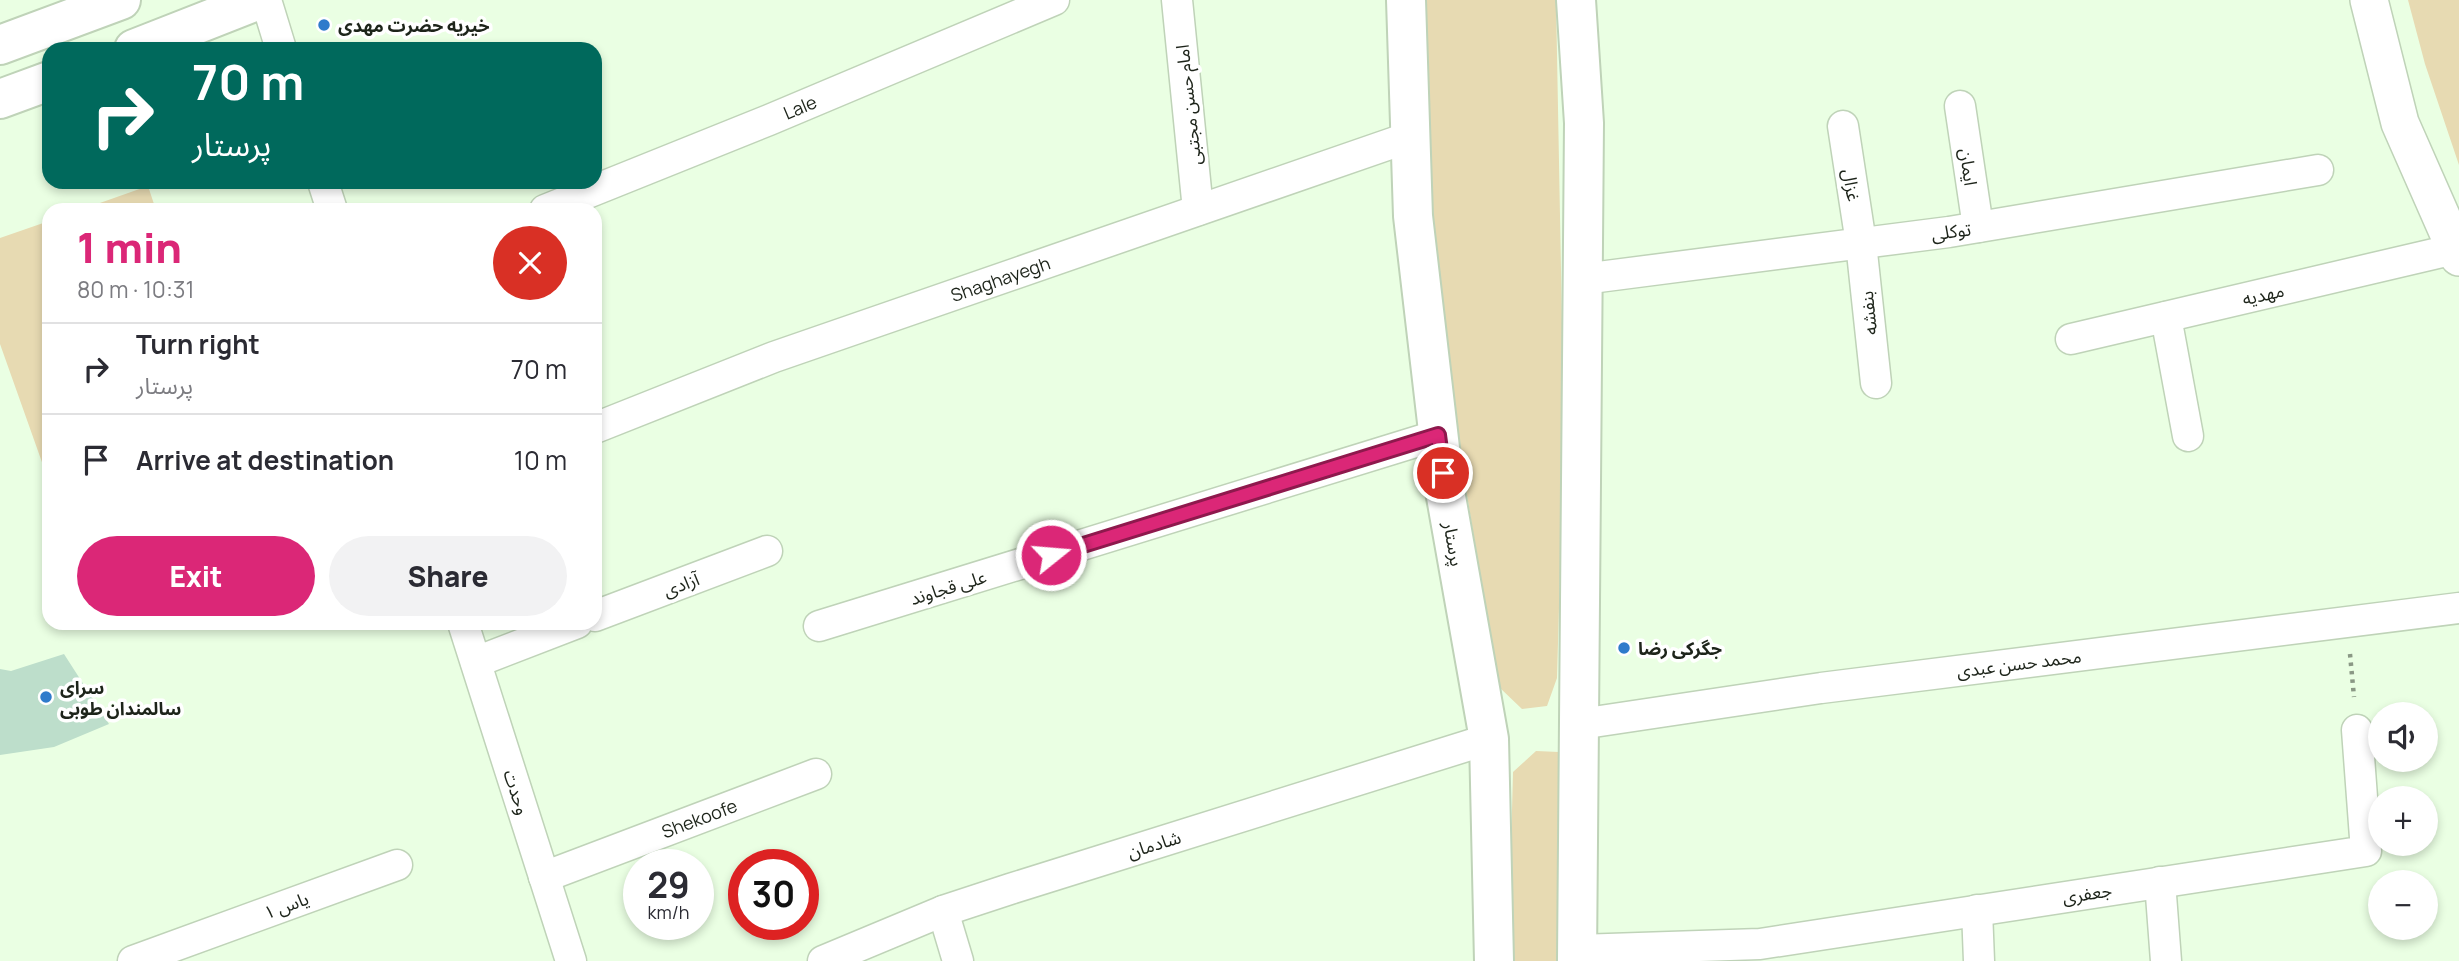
<!DOCTYPE html>
<html lang="en">
<head>
<meta charset="utf-8">
<style>
	body { margin:0; font-family:Manrope,"Noto Sans Arabic",sans-serif; background:#f2f2f3; color:#2b2b33; height:100vh; display:flex; flex-direction:column; font-size:26px; white-space:nowrap }
	* { box-sizing:border-box; margin:0 }
	p { font-size:23px; color:#7c7c81 }
	.icon { flex:none; width:38px; height:38px; fill:none; stroke:currentColor; stroke-width:2; stroke-linecap:round; stroke-linejoin:round }
	.map { position:relative; flex:1; overflow:hidden }
	.side { position:absolute; left:42px; top:203px; width:560px; height:427px; display:flex; flex-direction:column; background:#fff; border-radius:21px; box-shadow:0 4px 10px #0003 }
	.side>* { flex:none }
	.guide { position:absolute; left:42px; top:42px; width:560px; height:147px; border-radius:21px; box-shadow:0 4px 10px #0003; background:#00695c; color:#fff; overflow:hidden }
	.fabs { position:absolute; left:2368px; top:702px; display:grid; gap:14px }
	.fabs a { display:grid; place-items:center; width:70px; height:70px; border-radius:50%; background:#fff; box-shadow:0 4px 10px #0003; font-size:35px }
	.speed { position:absolute; left:623px; top:849px; display:flex; gap:14px; font-size:35px; font-weight:700; text-align:center }
	.speed>* { display:grid; place-content:center; width:91px; height:91px; border-radius:50%; background:#fff; box-shadow:0 4px 10px #0003; line-height:1 }
	.speed small { font-size:18px; font-weight:400 }
	.speed .limit { border:10px solid #d22; background:#fff; color:#111 }
	.pin { position:absolute; display:grid; place-items:center; width:60px; height:60px; color:#fff; margin:-30px; border:4px solid #fff; border-radius:50%; box-shadow:0 2px 7px #0007 }
	.me { position:absolute; width:77px; margin:-38px; rotate:73deg; stroke-linejoin:round; filter:drop-shadow(0 0 5px #0008) }
	.turn { display:flex; align-items:center; gap:24px; height:147px; padding:0 35px; font-size:32px }
	.turn .icon { width:91px; height:91px; stroke-width:2.5 }
	.turn b { display:block; font-size:49px; line-height:60px }
	.round { display:grid; place-items:center; flex:none; width:74px; height:74px; border-radius:37px; background:#f2f2f3 }
	.overview { display:flex; align-items:center; justify-content:space-between; height:119px; padding:0 35px }
	h1 { font-size:42px; font-weight:800; line-height:52px; color:#db2777 }
	.action { display:flex; gap:14px; margin-top:auto; padding:14px 35px }
	.action a { flex:1; height:80px; border-radius:42px; background:#db2777; color:#fff; font-size:28px; font-weight:800; line-height:80px; text-align:center }
	.action a+a { background:#f2f2f3; color:#2b2b33 }
	ul { padding:0; list-style:none }
	li { display:flex; align-items:center; gap:21px; height:91px; padding:0 35px; border-top:2px solid #e1e1e2 }
	li div { flex:1 }
	li b { display:block; font-size:26px }
	li em { font-style:normal }
	.map>svg:first-child { display:block }
	.green { fill:#e7dab2 }
	.building { fill:#bddecb }
	.lines { fill:none; stroke-linecap:round; stroke-linejoin:round }
	.minor-casing { stroke:#bfd3b8; stroke-width:33 }
	.tertiary-casing { stroke:#bfd3b8; stroke-width:40 }
	.secondary-casing { stroke:#bfd3b8; stroke-width:42 }
	.primary-casing { stroke:#bfd3b8; stroke-width:42 }
	.path { stroke:#8a9885; stroke-width:4.5; stroke-dasharray:3.5 5; stroke-linecap:butt }
	.minor { stroke:#fff; stroke-width:30 }
	.tertiary { stroke:#fff; stroke-width:37 }
	.secondary { stroke:#fff; stroke-width:38 }
	.primary { stroke:#fff; stroke-width:38 }
	.route-casing { stroke:#8e194d; stroke-width:18 }
	.route { stroke:#db2777; stroke-width:12 }
	.poi-dot { fill:#2f7bcb; stroke:#fff; stroke-width:2.5 }
	.labels { text-anchor:middle; dominant-baseline:central; stroke-width:7; stroke-linejoin:round; paint-order:stroke }
	.poi-label { font-size:18px; font-weight:bold; fill:#1d241a; stroke:#fff; text-anchor:start }
	.street-label { font-size:18px; fill:#1d241a; stroke:#fff }
</style>
</head>
<body>
<div class="map">
<svg width="2459" height="961" viewBox="0 0 2459 961">
	<rect width="100%" height="100%" fill="#eaffe3"/>
	<!-- green -->
	<path class="green" d="M 1424,0 L 1556,0 L 1564,432 L 1557,678 L 1547,706 L 1522,709 L 1499,687 L 1451,400 L 1430,207 Z
		M 2408,0 L 2459,0 L 2459,165 L 2425,64 Z
		M 148,186 L 156,210 L 80,210 Z
		M 49,221 L 49,482 L 0,344 L 0,238 Z
		M 1536,751 L 1559,752 L 1566,794 L 1559,961 L 1514,961 L 1511,848 L 1513,772 Z"/>
	<!-- building -->
	<path class="building" d="M 64,654 L 109,724 L 54,747 L 0,755 L 0,669 L 11,671 Z"/>
	<g class="lines">
		<defs>
			<g id="minor">
				<path d="M 266,0 L 281,49"/>
				<path d="M 1177,0 L 1198,210"/>
				<path d="M 1960,106 L 1978,227"/>
				<path d="M 1843,126 L 1861,243 L 1876,383"/>
				<path d="M 323,182 L 332,210"/>
				<path id="s1" d="M 545,210 L 769,120 L 1054,0"/>
				<path d="M 1583,279 L 1949,232 L 2318,170"/>
				<path d="M 2166,317 L 2188,436"/>
				<path d="M 2071,339 L 2455,249"/>
				<path id="s2" d="M 595,428 L 774,357 L 1410,137"/>
				<path d="M 595,616 L 767,551"/>
				<path d="M 463,623 L 571,961"/>
				<path d="M 819,626 L 1438,435"/>
				<path d="M 476,662 L 577,623"/>
				<path d="M 1580,724 L 1821,688 L 2459,608"/>
				<path id="s3" d="M 544,877 L 816,774"/>
				<path d="M 2160,882 L 2166,961"/>
				<path d="M 1977,910 L 1979,961"/>
				<path d="M 943,911 L 958,961"/>
				<path d="M 1578,950 L 1760,944 L 2366,851 L 2357,730"/>
				<path d="M 133,961 L 397,865"/>
				<path d="M 823,961 L 943,911 L 1010,889 L 1489,739"/>
			</g>
			<path id="tertiary" d="M 2369,0 L 2400,123 L 2459,257"/>
			<path id="secondary" d="M 1406,0 L 1413,216 L 1445,491 L 1489,739 L 1494,961
				M 1576,0 L 1584,123 L 1577,961"/>
			<path id="primary" d="M 0,45 L 121,0
				M 134,49 L 259,0
				M 0,99 L 49,81"/>
		</defs>
		<!-- minor casing -->
		<use href="#minor" class="minor-casing"/>
		<!-- tertiary casing -->
		<use href="#tertiary" class="tertiary-casing"/>
		<!-- secondary casing -->
		<use href="#secondary" class="secondary-casing"/>
		<!-- primary casing -->
		<use href="#primary" class="primary-casing"/>
		<!-- path -->
		<path class="path" d="M 2350,654 L 2354,697"/>
		<!-- minor -->
		<use href="#minor" class="minor"/>
		<!-- tertiary -->
		<use href="#tertiary" class="tertiary"/>
		<!-- secondary -->
		<use href="#secondary" class="secondary"/>
		<!-- primary -->
		<use href="#primary" class="primary"/>
	</g>
	<g class="lines">
		<defs>
			<path id="route" d="M 1051,555 L 1438,435 L 1443,473"/>
		</defs>
		<!-- route casing -->
		<use href="#route" class="route-casing"/>
		<!-- route -->
		<use href="#route" class="route"/>
	</g>
	<!-- markers -->
	<g class="poi-dot">
		<circle cx="324" cy="25" r="7"/>
		<circle cx="1624" cy="648" r="7"/>
		<circle cx="46" cy="697" r="7"/>
	</g>
	<g class="labels">
		<!-- poi labels -->
		<g class="poi-label">
			<text x="338" y="25">خیریه حضرت مهدی</text>
			<text x="1638" y="648">جگرکی رضا</text>
			<text x="60" y="687">سرای<tspan x="60" dy="21">سالمندان طوبی</tspan></text>
		</g>
		<!-- street labels -->
		<g class="street-label">
			<text transform="translate(1188 105) rotate(-96)">امام حسن مجتبی</text>
			<text stroke="none"><textPath href="#s1" startOffset="275">Lale</textPath></text>
			<text transform="translate(1969 167) rotate(82)">ایمان</text>
			<text transform="translate(1852 185) rotate(81)">غزال</text>
			<text transform="translate(1951 231) rotate(-8)">توکلی</text>
			<text stroke="none"><textPath href="#s2" startOffset="432">Shaghayegh</textPath></text>
			<text transform="translate(2263 294) rotate(-13)">مهدیه</text>
			<text transform="translate(1868 313) rotate(-96)">بنفشه</text>
			<text transform="translate(1454 544) rotate(80)">پرستار</text>
			<text transform="translate(681 584) rotate(-21)">آزادی</text>
			<text transform="translate(948 587) rotate(-17)">علی قجاوند</text>
			<text transform="translate(2019 663) rotate(-7)">محمد حسن عبدی</text>
			<text transform="translate(517 792) rotate(72)">وحدت</text>
			<text stroke="none"><textPath href="#s3" startOffset="166">Shekoofe</textPath></text>
			<text transform="translate(1154 844) rotate(-17)">شادمان</text>
			<text transform="translate(2087 893) rotate(-9)">جعفری</text>
			<text transform="translate(286 905) rotate(-20)">یاس ۱</text>
		</g>
	</g>
</svg>
<div class="fabs">
<a><svg class="icon" aria-label="sound" viewBox="0 0 24 24"><path d="M4 9h4l5-4v14l-5-4H4zM17 9q2 3 0 6"/></svg></a>
<a>+</a>
<a>−</a>
</div>
<div class="speed"><div>29<small>km/h</small></div><div class="limit">30</div></div>
<div class="pin" style="left:1443px;top:473px;background:#d93025"><svg class="icon" aria-label="arrive" viewBox="0 0 24 24"><path d="M6 21V4h12l-3 4 3 4H6"/></svg></div>
<svg class="me" style="left:1051px;top:555px" viewBox="-20 -20 40 40"><circle r="17" fill="#db2777" stroke="#fff" stroke-width="3"/><path d="M0-11L8 9 0 5-8 9z" fill="#fff"/></svg>
<div class="guide">
<div class="turn"><svg class="icon" aria-label="right" viewBox="0 0 24 24"><path d="M7 20v-9h11M14 6l5 5-5 5"/></svg><div><b>70 m</b>پرستار</div></div>
</div>
<section class="side">
<div class="overview"><div><h1>1 min</h1><p>80 m · 10:31</p></div><a class="round" style="background:#d93025;color:#fff"><svg class="icon" aria-label="close" viewBox="0 0 24 24"><path d="M6 6l12 12M18 6L6 18"/></svg></a></div>
<ul>
<li><svg class="icon" aria-label="right" viewBox="0 0 24 24"><path d="M7 20v-9h11M14 6l5 5-5 5"/></svg><div><b>Turn right</b><p>پرستار</p></div><em>70 m</em></li>
<li><svg class="icon" aria-label="arrive" viewBox="0 0 24 24"><path d="M6 21V4h12l-3 4 3 4H6"/></svg><div><b>Arrive at destination</b></div><em>10 m</em></li>
</ul>
<div class="action"><a>Exit</a><a>Share</a></div>
</section>
</div>
</body>
</html>
